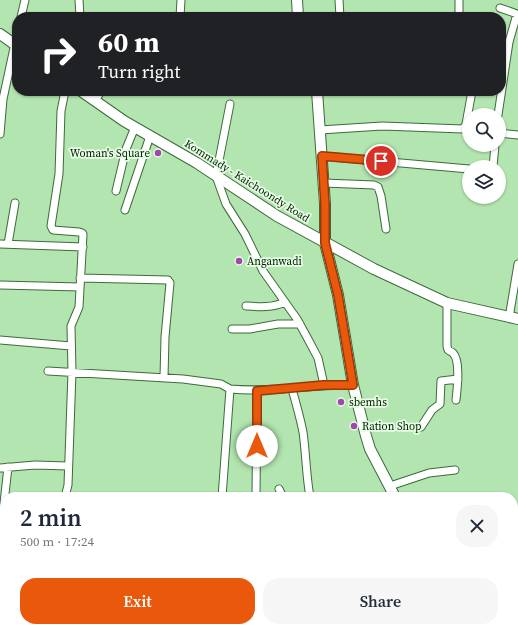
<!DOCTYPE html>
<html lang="en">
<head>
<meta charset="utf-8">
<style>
	body { margin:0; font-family:"Source Serif 4",serif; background:#f6f6f7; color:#1f2937; height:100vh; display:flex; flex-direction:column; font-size:15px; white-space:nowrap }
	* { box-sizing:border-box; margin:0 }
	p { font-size:13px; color:#747a83 }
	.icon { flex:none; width:22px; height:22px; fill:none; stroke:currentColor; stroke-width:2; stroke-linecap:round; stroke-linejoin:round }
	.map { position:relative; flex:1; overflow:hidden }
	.sheet { position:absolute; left:0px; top:492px; width:518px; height:140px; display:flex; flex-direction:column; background:#fff; border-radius:16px 16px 0 0; box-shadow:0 1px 3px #0004 }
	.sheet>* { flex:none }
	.guide { position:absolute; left:12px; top:12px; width:494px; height:84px; border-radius:16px; box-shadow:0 1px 3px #0004; background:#202124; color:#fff; overflow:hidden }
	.tools { position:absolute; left:462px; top:108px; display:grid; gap:8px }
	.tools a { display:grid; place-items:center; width:44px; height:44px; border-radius:50%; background:#fff; box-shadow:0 1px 3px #0004; font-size:20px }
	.pin { position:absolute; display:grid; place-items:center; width:34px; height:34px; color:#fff; margin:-17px; border:2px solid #fff; border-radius:50%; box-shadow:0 1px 4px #0007 }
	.me { position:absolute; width:44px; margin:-22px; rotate:0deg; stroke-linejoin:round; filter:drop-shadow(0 0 3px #0008) }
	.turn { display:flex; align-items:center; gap:14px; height:84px; padding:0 20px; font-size:18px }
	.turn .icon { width:52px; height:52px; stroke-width:2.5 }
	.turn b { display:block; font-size:28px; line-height:34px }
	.round { display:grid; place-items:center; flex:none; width:42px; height:42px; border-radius:16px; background:#f6f6f7 }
	.head { display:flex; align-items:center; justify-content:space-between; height:68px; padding:0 20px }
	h1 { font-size:24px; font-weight:600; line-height:30px }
	.button { display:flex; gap:8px; margin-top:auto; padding:8px 20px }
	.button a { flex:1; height:46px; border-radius:16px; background:#ea580c; color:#fff; font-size:16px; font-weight:600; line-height:46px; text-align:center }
	.button a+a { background:#f6f6f7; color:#1f2937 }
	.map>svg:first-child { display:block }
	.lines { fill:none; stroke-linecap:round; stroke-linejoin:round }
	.street-casing { stroke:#3d6b3b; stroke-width:9 }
	.secondary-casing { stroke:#3d6b3b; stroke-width:12 }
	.street { stroke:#fff; stroke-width:7 }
	.secondary { stroke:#fff; stroke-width:10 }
	.route-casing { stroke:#983908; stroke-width:10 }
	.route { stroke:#ea580c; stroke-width:7 }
	.poi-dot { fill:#a446af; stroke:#e5fee3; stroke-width:1.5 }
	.labels { text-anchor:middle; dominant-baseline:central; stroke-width:3.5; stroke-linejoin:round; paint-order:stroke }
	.poi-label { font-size:11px; fill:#051805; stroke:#e5fee3; text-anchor:start }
	.street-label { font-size:11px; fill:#051805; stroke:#e5fee3 }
</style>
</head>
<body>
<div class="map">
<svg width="518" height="632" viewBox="0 0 518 632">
	<rect width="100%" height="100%" fill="#b2e5af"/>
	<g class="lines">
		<defs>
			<path id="street" d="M 79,0 L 80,17
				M 339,0 L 340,17
				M 21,17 L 25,0
				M 180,17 L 181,0
				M 459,17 L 459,0
				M 65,91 L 61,111 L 59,174 L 51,226 L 53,230 L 79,232 L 82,233 L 83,234 L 79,307 L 71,326 L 72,372 L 68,485 L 65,497
				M 95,101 L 101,91
				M 230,104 L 216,176 L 226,204 L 245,234 L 263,271 L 297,319 L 309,341 L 318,358 L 324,385
				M 498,115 L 509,42 L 517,14 L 500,8
				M 320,130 L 382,126 L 463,129 L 466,124 L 472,91
				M 499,133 L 518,135
				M 0,134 L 3,99 L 17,34
				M 322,156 L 469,169
				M 493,167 L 495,145
				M 324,183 L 374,185 L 378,187 L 381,196 L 386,229
				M 116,191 L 126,149 L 135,127
				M 125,210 L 150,136
				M 0,244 L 83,247
				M 8,244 L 15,203
				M 80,278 L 168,280 L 170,283 L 165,337 L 164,377
				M 0,285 L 80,287
				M 447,303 L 447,346 L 448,350 C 450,351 452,352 453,353 C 461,361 457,390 456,400
				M 246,306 C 260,307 272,308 285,302
				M 509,318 L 518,264
				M 232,329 L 250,329 L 278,324 L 300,324
				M 0,340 L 71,346
				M 48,371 L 183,379 L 221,384 L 230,389 L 222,497
				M 230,389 C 272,393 311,384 353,385
				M 292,389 C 296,403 300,417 303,432 C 306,453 306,475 310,497
				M 421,427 L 432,410 L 440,404 L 441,381 L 458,379
				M 0,468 L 35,465 L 68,466
				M 390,486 L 429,473 L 455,470
				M 279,489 L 283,497
				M 256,497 L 257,391
				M 0,539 L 8,467
				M 513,599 L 518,599
				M 0,603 L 5,603
				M 155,627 L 173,630 L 204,632
				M 232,627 L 232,632
				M 106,632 L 106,627
				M 351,632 L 351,627"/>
			<path id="secondary" d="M 297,0 L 298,17
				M 0,34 L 17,46
				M 81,91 L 124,121 L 197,163 L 277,216 L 374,269 L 447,303 L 518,319
				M 317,91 L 325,204 L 325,243 L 338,295 L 353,385 L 366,436 L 370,449 L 395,497
				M 447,627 L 449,632"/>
		</defs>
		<!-- street casing -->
		<use href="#street" class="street-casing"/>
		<!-- secondary casing -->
		<use href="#secondary" class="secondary-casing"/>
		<!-- street -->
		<use href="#street" class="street"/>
		<!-- secondary -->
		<use href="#secondary" class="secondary"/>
	</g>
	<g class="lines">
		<defs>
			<path id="route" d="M 257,446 L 257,391 L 324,385 L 353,385 L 338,295 L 325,243 L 325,204 L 322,156 L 381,161"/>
		</defs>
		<!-- route casing -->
		<use href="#route" class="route-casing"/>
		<!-- route -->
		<use href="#route" class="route"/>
	</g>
	<!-- markers -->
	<g class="poi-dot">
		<circle cx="158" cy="153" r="4"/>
		<circle cx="239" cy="261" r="4"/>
		<circle cx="341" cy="402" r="4"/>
		<circle cx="354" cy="426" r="4"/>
	</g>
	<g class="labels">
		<!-- poi labels -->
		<g class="poi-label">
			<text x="150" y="153" text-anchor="end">Woman's Square</text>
			<text x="247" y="261">Anganwadi</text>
			<text x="349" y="402">sbemhs</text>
			<text x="362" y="426">Ration Shop</text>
		</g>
		<!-- street labels -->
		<g class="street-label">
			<text transform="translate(247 181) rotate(32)">Kommady - Kaichoondy Road</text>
		</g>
	</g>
</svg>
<div class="tools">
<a><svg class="icon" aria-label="search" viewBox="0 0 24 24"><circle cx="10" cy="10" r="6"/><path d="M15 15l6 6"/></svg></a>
<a><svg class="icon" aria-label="layers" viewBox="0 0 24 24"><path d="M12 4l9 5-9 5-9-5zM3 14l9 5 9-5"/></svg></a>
</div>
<div class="pin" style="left:381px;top:161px;background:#d93025"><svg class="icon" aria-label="arrive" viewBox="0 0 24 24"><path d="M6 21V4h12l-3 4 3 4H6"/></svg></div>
<svg class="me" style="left:257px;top:446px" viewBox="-20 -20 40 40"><circle r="19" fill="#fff"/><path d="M0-13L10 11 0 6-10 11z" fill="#ea580c"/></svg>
<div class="guide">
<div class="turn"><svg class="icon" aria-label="right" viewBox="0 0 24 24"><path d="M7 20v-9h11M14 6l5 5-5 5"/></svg><div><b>60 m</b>Turn right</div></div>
</div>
<section class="sheet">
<div class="head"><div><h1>2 min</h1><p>500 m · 17:24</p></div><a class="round"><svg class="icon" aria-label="close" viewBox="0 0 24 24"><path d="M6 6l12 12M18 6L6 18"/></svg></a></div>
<div class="button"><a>Exit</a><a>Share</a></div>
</section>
</div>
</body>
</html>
